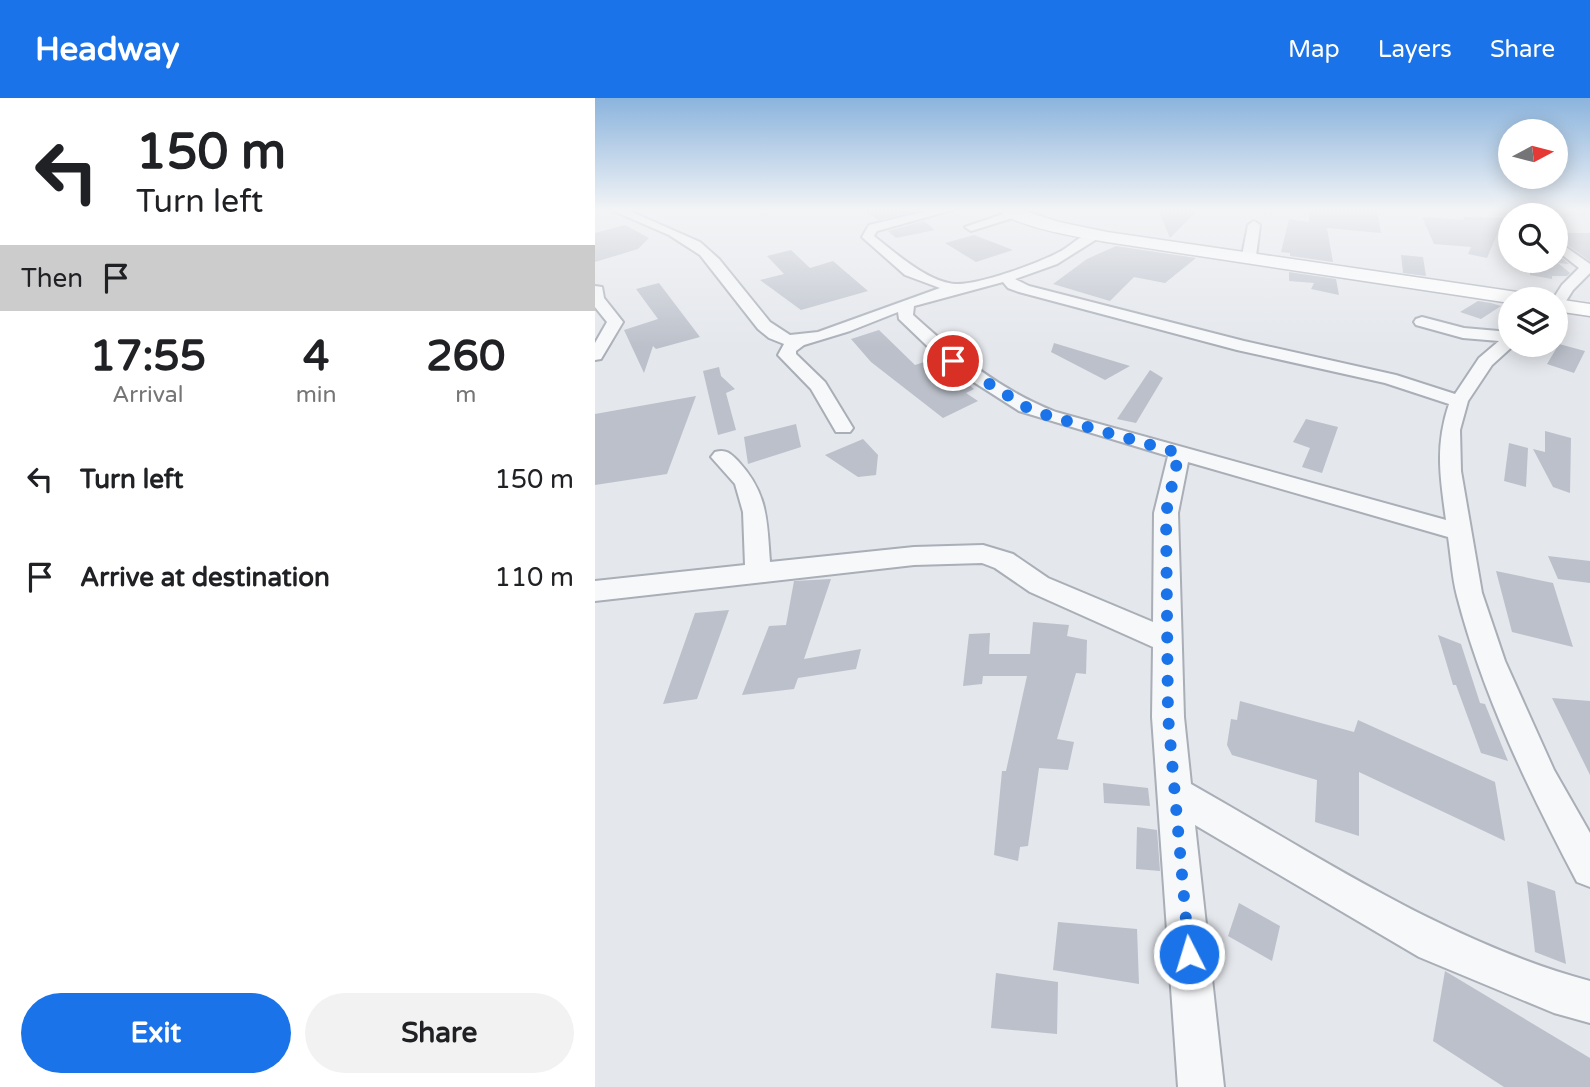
<!DOCTYPE html>
<html lang="en">
<head>
<meta charset="utf-8">
<style>
	body { margin:0; font-family:"Varela Round",sans-serif; background:#f2f2f2; color:#202124; height:100vh; display:flex; flex-direction:column; font-size:26px; white-space:nowrap }
	* { box-sizing:border-box; margin:0 }
	p { font-size:23px; color:#757577 }
	.icon { flex:none; width:38px; height:38px; fill:none; stroke:currentColor; stroke-width:2; stroke-linecap:round; stroke-linejoin:round }
	.map { position:relative; flex:1; overflow:hidden }
	.details { display:flex; flex-direction:column; background:#fff; width:595px }
	.details>* { flex:none }
	.guide { background:#fff; color:#202124; overflow:hidden }
	.needle { width:46px; rotate:83deg }
	.buttons { position:absolute; left:903px; top:21px; display:grid; gap:14px }
	.buttons a { display:grid; place-items:center; width:70px; height:70px; border-radius:50%; background:#fff; box-shadow:0 4px 18px #0003; font-size:35px }
	.pin { position:absolute; display:grid; place-items:center; width:60px; height:60px; color:#fff; margin:-30px; border:4px solid #fff; border-radius:50%; box-shadow:0 2px 7px #0007 }
	.me { position:absolute; width:77px; margin:-38px; rotate:355deg; stroke-linejoin:round; filter:drop-shadow(0 0 5px #0008) }
	.turn { display:flex; align-items:center; gap:24px; height:147px; padding:0 21px; font-size:32px }
	.turn .icon { width:91px; height:91px; stroke-width:2.5 }
	.turn b { display:block; font-size:49px; line-height:60px }
	.then { display:flex; align-items:center; height:66px; padding:0 21px; background:#0003; gap:14px; font-size:26px }
	.eta { display:flex; justify-content:space-evenly; align-items:center; height:119px; text-align:center }
	.eta b { font-size:42px; font-weight:800; line-height:49px }
	.primary-button { display:flex; gap:14px; margin-top:auto; padding:14px 21px }
	.primary-button a { flex:1; height:80px; border-radius:42px; background:#1a73e8; color:#fff; font-size:28px; font-weight:800; line-height:80px; text-align:center }
	.primary-button a+a { background:#f2f2f2; color:#202124 }
	ul { padding:0; list-style:none }
	li { display:flex; align-items:center; gap:21px; height:98px; padding:0 21px }
	li div { flex:1 }
	li b { display:block; font-size:26px }
	li em { font-style:normal }
	header { display:flex; align-items:center; gap:42px; box-sizing:border-box; height:98px; padding:0 35px; background:#1a73e8; color:#fff }
	header strong { font-size:33px }
	nav { display:flex; gap:38px; margin-inline-start:auto; font-size:24px }
	main { display:flex; flex:1; min-height:0 }
	.map>svg:first-child { display:block }
	.building { fill:#bbc0ca }
	.lines { fill:none; stroke-linecap:round; stroke-linejoin:round }
	.street-casing { stroke:#a9aeb7; stroke-width:4 }
	.secondary-casing { stroke:#a9aeb7; stroke-width:3 }
	.street { fill:#f7f8fa; fill-rule:evenodd }
	.secondary { fill:#fff; fill-rule:evenodd }
	.route { stroke:#1a73e8; stroke-width:12; stroke-dasharray:0 21.6 }
</style>
</head>
<body>
<header>
<strong>Headway</strong>
<nav><a>Map</a><a>Layers</a><a>Share</a></nav>
</header>
<main>
<section class="details">
<div class="guide">
<div class="turn"><svg class="icon" aria-label="left" viewBox="0 0 24 24"><path d="M17 20v-9H6M10 6l-5 5 5 5"/></svg><div><b>150 m</b>Turn left</div></div>
<div class="then">Then<svg class="icon" aria-label="arrive" viewBox="0 0 24 24"><path d="M6 21V4h12l-3 4 3 4H6"/></svg></div>
</div>
<div class="eta">
<div><b>17:55</b><p>Arrival</p></div>
<div><b>4</b><p>min</p></div>
<div><b>260</b><p>m</p></div>
</div>
<ul>
<li><svg class="icon" aria-label="left" viewBox="0 0 24 24"><path d="M17 20v-9H6M10 6l-5 5 5 5"/></svg><div><b>Turn left</b></div><em>150 m</em></li>
<li><svg class="icon" aria-label="arrive" viewBox="0 0 24 24"><path d="M6 21V4h12l-3 4 3 4H6"/></svg><div><b>Arrive at destination</b></div><em>110 m</em></li>
</ul>
<div class="primary-button"><a>Exit</a><a>Share</a></div>
</section>
<div class="map">
<svg width="995" height="989" viewBox="0 0 995 989">
	<rect width="100%" height="100%" fill="#e4e7ec"/>
	<!-- building -->
	<path class="building" d="M 268,111 L 315,111 L 318,114 L 283,122 Z
		M 563,111 L 604,111 L 575,140 Z
		M 714,111 L 782,111 L 786,135 L 732,130 L 738,164 L 695,158 L 695,155 L 686,154 L 694,121 L 714,124 Z
		M 827,119 L 868,122 L 869,119 L 909,120 L 892,160 L 873,156 L 876,149 L 839,146 Z
		M 329,123 L 340,132 L 301,140 L 293,133 Z
		M 30,127 L 54,140 L 43,151 L 0,164 L 0,135 Z
		M 961,135 L 995,135 L 995,163 L 967,143 L 961,143 Z
		M 379,137 L 418,152 L 381,164 L 350,145 Z
		M 521,148 L 601,160 L 570,185 L 539,179 L 515,203 L 458,186 L 492,161 Z
		M 196,152 L 215,170 L 238,163 L 273,193 L 206,212 L 165,182 L 189,176 L 172,158 Z
		M 961,155 L 974,166 L 963,165 L 975,175 L 972,178 L 957,178 L 957,181 L 935,177 L 934,163 L 961,163 Z
		M 806,157 L 828,159 L 831,178 L 808,175 Z
		M 694,174 L 741,181 L 744,197 L 716,191 L 719,185 L 694,183 Z
		M 64,185 L 105,239 L 61,251 L 58,248 L 49,275 L 29,232 L 63,221 L 41,191 Z
		M 883,203 L 896,205 L 906,208 L 886,221 L 865,214 Z
		M 284,232 L 320,267 L 341,260 L 379,291 L 371,295 L 383,303 L 348,320 L 276,264 L 256,241 Z
		M 459,245 L 535,268 L 510,282 L 456,254 Z
		M 964,246 L 990,253 L 979,275 L 952,266 Z
		M 124,269 L 126,278 L 140,291 L 131,295 L 141,332 L 123,337 L 108,273 Z
		M 555,272 L 568,280 L 541,325 L 522,321 Z
		M 101,298 L 72,376 L 0,387 L 0,316 Z
		M 711,321 L 743,329 L 727,375 L 707,369 L 715,350 L 698,344 Z
		M 201,326 L 206,349 L 153,366 L 149,339 Z
		M 950,333 L 976,340 L 975,395 L 958,389 L 938,351 L 950,354 Z
		M 268,341 L 283,357 L 281,377 L 263,379 L 230,357 Z
		M 914,345 L 933,350 L 931,389 L 909,383 Z
		M 953,458 L 995,463 L 995,485 L 963,481 Z
		M 901,473 L 958,485 L 978,549 L 917,534 Z
		M 236,481 L 209,561 L 266,551 L 261,571 L 203,580 L 199,591 L 147,597 L 174,528 L 191,527 L 199,483 Z
		M 134,512 L 102,601 L 68,606 L 100,515 Z
		M 438,524 L 474,527 L 472,538 L 492,542 L 491,576 L 481,575 L 462,641 L 479,644 L 473,672 L 444,670 L 433,748 L 425,749 L 423,763 L 399,757 L 407,673 L 411,673 L 432,578 L 388,578 L 387,586 L 368,588 L 374,536 L 395,535 L 394,556 L 435,556 Z
		M 843,537 L 866,546 L 885,605 L 890,606 L 913,663 L 886,655 L 861,587 L 858,587 Z
		M 957,600 L 995,603 L 995,677 Z
		M 645,603 L 759,634 L 763,622 L 900,684 L 910,743 L 764,674 L 764,738 L 720,724 L 722,682 L 637,657 L 632,647 L 636,621 L 642,622 Z
		M 508,685 L 553,690 L 555,708 L 509,705 Z
		M 542,729 L 562,732 L 565,773 L 541,771 Z
		M 932,783 L 960,793 L 971,866 L 940,854 Z
		M 644,805 L 685,828 L 677,863 L 633,838 Z
		M 463,824 L 542,831 L 544,886 L 458,872 Z
		M 850,873 L 995,960 L 995,989 L 909,989 L 838,943 Z
		M 401,875 L 463,884 L 462,936 L 396,930 Z"/>
	<g class="lines">
		<defs>
			<path id="street" d="M 14,111 L 30,111 L 105,144 L 124,161 L 175,224 L 195,237 L 223,234 L 345,190 L 310,177 L 267,139 L 274,127 L 341,111 L 361,111 L 282,133 L 279,138 C 299,154 334,185 361,186 C 385,187 447,164 468,152 C 479,145 493,131 505,133 L 505,139 L 462,166 L 420,181 L 434,188 L 649,243 L 801,277 L 860,296 L 884,260 L 904,243 L 868,240 L 821,227 L 819,224 L 821,221 L 827,219 L 869,230 L 915,234 L 915,247 L 919,247 L 897,267 L 873,303 L 865,332 L 866,373 L 887,495 L 910,563 L 959,672 L 995,735 L 995,789 L 982,784 C 934,693 888,598 862,498 C 857,479 856,458 853,439 L 593,364 L 583,415 L 589,619 L 596,686 C 725,759 851,844 995,883 L 995,925 L 959,915 L 824,859 L 600,727 L 629,989 L 583,989 L 557,619 L 558,549 L 435,494 L 400,470 L 387,465 L 319,467 L 0,503 L 0,483 L 150,467 L 148,414 L 140,386 L 116,359 L 120,354 C 131,351 135,355 143,363 C 173,395 172,423 175,464 L 319,449 L 388,447 L 418,456 L 453,480 L 558,524 L 559,415 L 573,358 L 424,313 L 352,267 L 304,221 L 303,214 L 255,233 L 209,247 L 201,253 L 201,256 L 230,284 L 258,330 L 255,334 L 241,334 L 216,291 L 183,257 L 189,246 L 174,240 L 163,231 L 105,157 L 74,137 ZM 408,184 L 413,190 L 424,194 L 642,252 L 790,285 L 854,306 C 840,348 845,378 851,422 L 461,314 C 406,293 361,256 318,217 L 319,208 L 323,207 Z
				M 420,112 L 426,116 L 424,118 L 376,133 L 370,129 Z
				M 659,123 L 665,127 L 661,158 L 654,162 L 647,158 L 653,127 Z
				M 965,145 L 995,166 L 995,175 L 978,192 L 966,211 L 961,213 L 961,201 L 958,201 L 967,187 L 984,170 L 961,152 L 961,146 Z
				M 0,188 L 7,189 L 9,200 L 28,224 L 6,261 L 0,262 L 0,245 L 12,224 L 0,209 Z"/>
			<path id="secondary" d="M 402,111 L 424,111 L 464,124 L 512,134 L 929,195 L 936,197 L 939,201 L 915,201 L 915,205 L 512,144 C 487,140 418,129 402,111 Z
				M 958,201 L 961,201 L 995,206 L 995,218 L 961,213 L 961,201 Z"/>
		</defs>
		<!-- street casing -->
		<use href="#street" class="street-casing"/>
		<!-- secondary casing -->
		<use href="#secondary" class="secondary-casing"/>
		<!-- street -->
		<use href="#street" class="street"/>
		<!-- secondary -->
		<use href="#secondary" class="secondary"/>
	</g>
	<!-- sky -->
	<linearGradient id="sky" x2="0" y2="1"><stop stop-color="#8bb4dd"/><stop offset="0.45" stop-color="#f3f4f6"/><stop offset="1" stop-color="#f3f4f6" stop-opacity="0"/></linearGradient>
	<rect width="995" height="249" fill="url(#sky)"/>
	<g class="lines">
		<!-- route -->
		<path class="route" d="M 358,263 L 431,309 L 454,318 L 584,355 L 571,415 L 573,618 L 594,856"/>
	</g>
</svg>
<div class="buttons">
<a><svg class="needle" viewBox="-14 -14 28 28"><path d="M0-13l5 13h-10z" fill="#e53935"/><path d="M0 13l5-13h-10z" fill="#757577"/></svg></a>
<a><svg class="icon" aria-label="search" viewBox="0 0 24 24"><circle cx="10" cy="10" r="6"/><path d="M15 15l6 6"/></svg></a>
<a><svg class="icon" aria-label="layers" viewBox="0 0 24 24"><path d="M12 4l9 5-9 5-9-5zM3 14l9 5 9-5"/></svg></a>
</div>
<div class="pin" style="left:358px;top:263px;background:#d93025"><svg class="icon" aria-label="arrive" viewBox="0 0 24 24"><path d="M6 21V4h12l-3 4 3 4H6"/></svg></div>
<svg class="me" style="left:594px;top:856px" viewBox="-20 -20 40 40"><circle r="17" fill="#1a73e8" stroke="#fff" stroke-width="3"/><path d="M0-11L8 9 0 5-8 9z" fill="#fff"/></svg>
</div>
</main>
</body>
</html>
